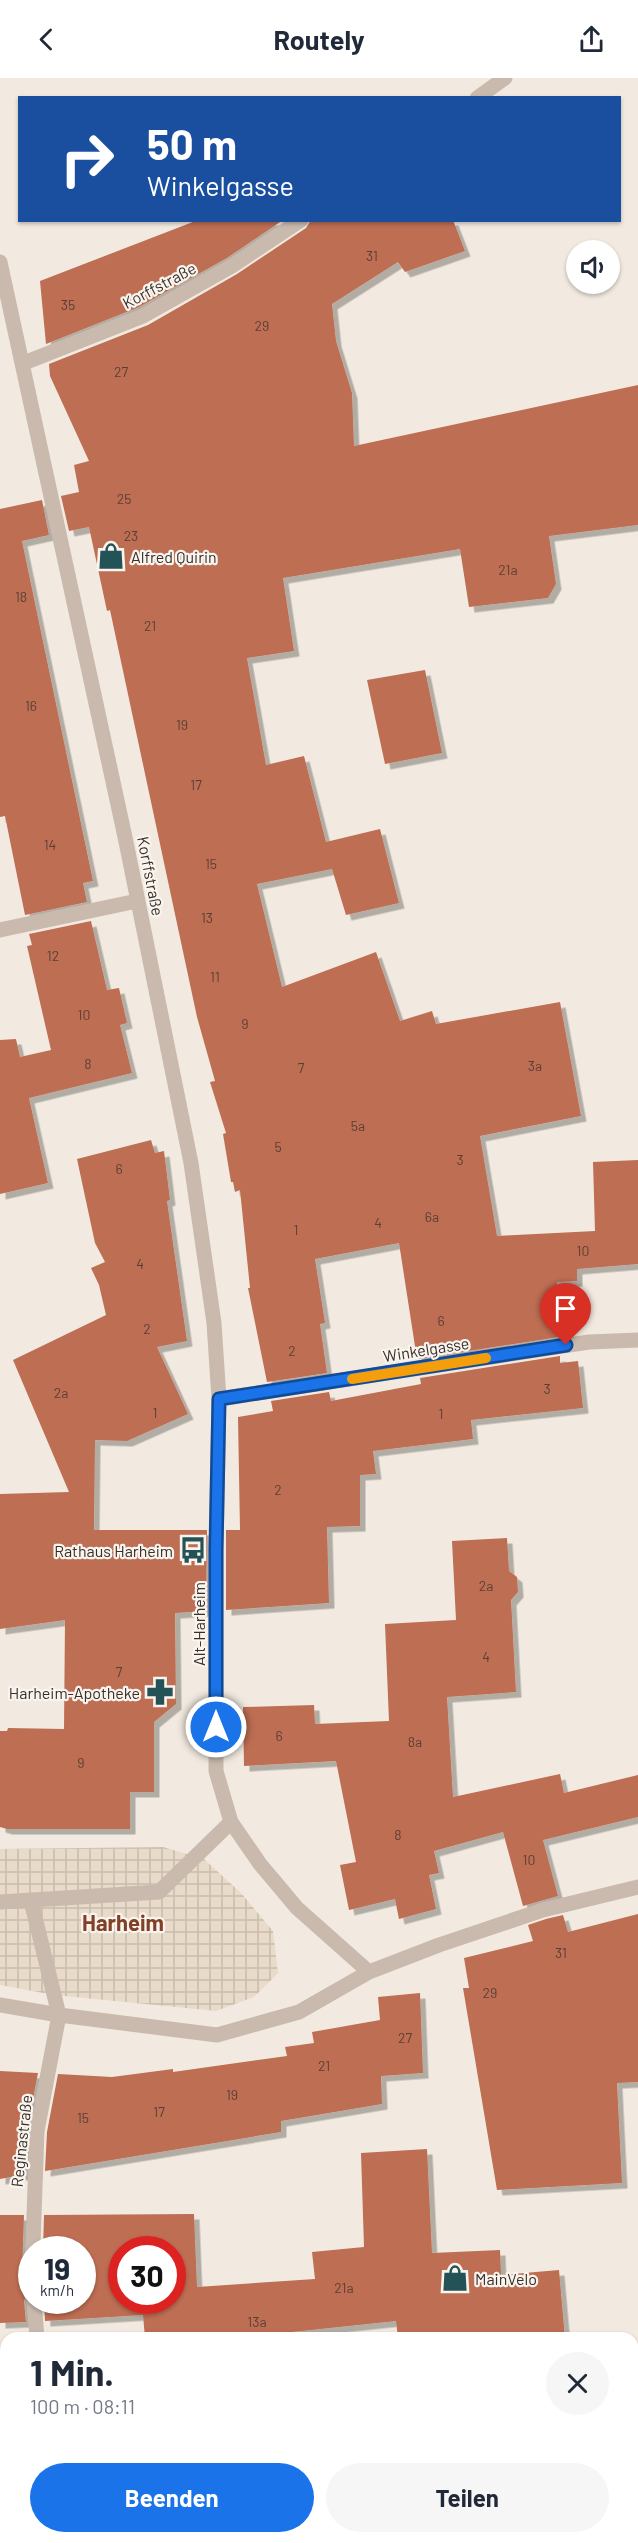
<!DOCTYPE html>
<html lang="de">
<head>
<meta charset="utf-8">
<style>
	body { margin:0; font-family:Barlow,sans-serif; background:#f6f6f7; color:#1f2937; height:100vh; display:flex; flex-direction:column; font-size:22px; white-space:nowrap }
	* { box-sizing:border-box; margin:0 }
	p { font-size:20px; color:#747a83 }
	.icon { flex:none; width:33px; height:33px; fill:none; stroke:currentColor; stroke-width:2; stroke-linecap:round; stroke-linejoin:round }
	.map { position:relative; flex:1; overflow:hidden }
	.sheet { position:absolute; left:0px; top:2254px; width:639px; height:212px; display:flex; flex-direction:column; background:#fff; border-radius:18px 18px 0 0; box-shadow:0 2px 4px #0004 }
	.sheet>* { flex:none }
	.top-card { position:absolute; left:18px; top:18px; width:603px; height:126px; border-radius:0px; box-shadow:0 2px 4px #0004; background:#1a4fa0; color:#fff; overflow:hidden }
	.controls { position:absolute; left:566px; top:162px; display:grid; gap:12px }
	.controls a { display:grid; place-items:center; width:54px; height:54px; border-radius:50%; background:#fff; box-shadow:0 2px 4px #0004; font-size:30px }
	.speed { position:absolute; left:18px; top:2158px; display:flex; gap:12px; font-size:30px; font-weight:700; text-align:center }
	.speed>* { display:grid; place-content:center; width:78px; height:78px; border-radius:50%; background:#fff; box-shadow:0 2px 4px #0004; line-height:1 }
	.speed small { font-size:15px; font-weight:400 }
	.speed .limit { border:9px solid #d22; background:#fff; color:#111 }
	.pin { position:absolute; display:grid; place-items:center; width:51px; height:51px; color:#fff; margin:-62px -26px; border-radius:50% 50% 50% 0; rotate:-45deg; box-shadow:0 0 6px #0007 }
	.pin .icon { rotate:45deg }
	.me { position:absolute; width:66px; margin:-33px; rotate:0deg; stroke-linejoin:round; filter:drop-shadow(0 0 4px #0008) }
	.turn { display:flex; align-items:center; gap:21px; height:126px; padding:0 30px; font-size:27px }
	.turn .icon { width:78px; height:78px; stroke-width:2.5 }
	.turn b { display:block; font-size:42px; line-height:51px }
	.round { display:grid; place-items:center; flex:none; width:63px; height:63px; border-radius:32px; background:#f6f6f7 }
	.summary { display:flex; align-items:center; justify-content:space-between; height:102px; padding:0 30px }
	h1 { font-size:36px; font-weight:700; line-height:45px }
	.button { display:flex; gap:12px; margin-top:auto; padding:12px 30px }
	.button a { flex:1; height:69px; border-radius:36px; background:#1a73e8; color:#fff; font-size:24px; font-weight:700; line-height:69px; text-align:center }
	.button a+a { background:#f6f6f7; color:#1f2937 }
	header { display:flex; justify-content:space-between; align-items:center; height:78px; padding:0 30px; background:#fff; font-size:27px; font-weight:700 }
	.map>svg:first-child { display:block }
	.plaza { fill:url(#plaza-grid) }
	.building { fill:#be6e52; fill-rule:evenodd; filter:url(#shadow) }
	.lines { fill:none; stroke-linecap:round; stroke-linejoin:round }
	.pedestrian { stroke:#c9baad; stroke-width:15 }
	.minor { stroke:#c9baad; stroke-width:15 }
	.route-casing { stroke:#114b97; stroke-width:15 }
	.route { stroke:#1a73e8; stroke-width:10 }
	.slow { stroke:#f59e0b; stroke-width:10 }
	.labels { text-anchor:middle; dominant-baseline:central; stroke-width:4.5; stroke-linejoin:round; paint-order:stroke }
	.number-label { font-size:14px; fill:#5a3f35 }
	.street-label { font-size:16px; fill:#382f2b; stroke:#f9f4ed }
	.poi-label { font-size:16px; fill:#382f2b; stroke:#f9f4ed; text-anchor:start }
	.district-label { font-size:22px; font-weight:bold; fill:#824029; stroke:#f9f4ed }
</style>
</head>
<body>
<header><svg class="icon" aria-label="back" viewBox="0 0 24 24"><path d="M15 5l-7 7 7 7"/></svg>Routely<svg class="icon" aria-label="share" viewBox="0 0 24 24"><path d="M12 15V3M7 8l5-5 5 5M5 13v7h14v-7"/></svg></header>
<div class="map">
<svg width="638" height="2465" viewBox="0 0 638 2465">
	<defs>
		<pattern id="plaza-grid" width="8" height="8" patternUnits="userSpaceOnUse" patternTransform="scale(1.5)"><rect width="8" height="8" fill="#e8dbc9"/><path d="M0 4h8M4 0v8" fill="none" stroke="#c8bcad"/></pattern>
		<filter id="shadow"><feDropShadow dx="5.5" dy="5.5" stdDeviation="0" flood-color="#0004"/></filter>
	</defs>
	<rect width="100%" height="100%" fill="#f2eae0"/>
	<!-- plaza -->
	<path class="plaza" d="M 163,1769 L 204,1781 L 241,1815 L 273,1853 L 278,1895 L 254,1919 L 216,1933 L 54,1917 L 0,1907 L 0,1771 Z"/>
	<!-- building -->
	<path class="building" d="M 198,142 L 283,142 L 227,180 L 139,229 L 46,266 L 40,203 Z
		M 311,142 L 453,142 L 465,173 L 405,194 L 398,184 L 332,226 L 336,263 L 352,315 L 354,368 L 638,307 L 638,447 L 549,458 L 556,506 L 548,520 L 469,529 L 460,471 L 283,500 L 294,573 L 247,580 L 266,687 L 304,678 L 326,764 L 380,751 L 399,825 L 346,837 L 332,791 L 257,806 L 282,909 L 376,874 L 400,943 L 432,933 L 436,946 L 560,924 L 581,1038 L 480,1058 L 497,1158 L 595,1153 L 593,1084 L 638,1082 L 638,1186 L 577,1191 L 577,1203 L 557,1204 L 559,1259 L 417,1281 L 399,1165 L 315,1181 L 325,1245 L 320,1246 L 327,1295 L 267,1304 L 248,1210 L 250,1210 L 240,1112 L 235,1114 L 233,1104 L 231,1104 L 223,1056 L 226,1055 L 210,1004 L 215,1003 L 197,939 L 110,532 L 107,533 L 89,449 L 69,453 L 61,418 L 79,414 L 74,387 L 89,383 L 50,298 L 49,286 L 148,247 L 237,196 L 306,150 Z
		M 42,422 L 49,457 L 22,463 L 93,803 L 83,805 L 87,824 L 25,837 L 5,738 L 0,739 L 0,431 Z
		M 425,592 L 442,675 L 385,686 L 367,602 Z
		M 91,843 L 107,912 L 119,910 L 127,945 L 120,947 L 132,995 L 29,1020 L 48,1105 L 0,1116 L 0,962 L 16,961 L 20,979 L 51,972 L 27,868 L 32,867 L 29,856 Z
		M 151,1062 L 155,1075 L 164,1073 L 170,1122 L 167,1123 L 187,1263 L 157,1269 L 188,1336 L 127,1363 L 95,1362 L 94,1452 L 207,1452 L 206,1533 L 175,1535 L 176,1626 L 154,1644 L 154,1714 L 130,1714 L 130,1751 L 7,1751 L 0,1749 L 0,1653 L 7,1653 L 8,1650 L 64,1651 L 65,1542 L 0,1551 L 0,1416 L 69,1414 L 13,1282 L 106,1237 L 99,1207 L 91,1190 L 105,1184 L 95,1165 L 77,1081 Z
		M 560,1278 L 560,1285 L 578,1283 L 583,1330 L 471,1342 L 473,1361 L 373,1373 L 376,1396 L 360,1397 L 360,1448 L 327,1449 L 329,1525 L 226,1532 L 226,1452 L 240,1452 L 238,1339 L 273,1333 L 271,1323 L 329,1314 L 331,1323 L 421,1306 L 420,1300 Z
		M 507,1460 L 509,1493 L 517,1499 L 518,1514 L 511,1522 L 516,1614 L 447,1619 L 453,1719 L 560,1696 L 564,1715 L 638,1697 L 638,1739 L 543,1762 L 558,1818 L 523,1828 L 503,1754 L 434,1773 L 439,1795 L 429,1797 L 436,1831 L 399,1841 L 395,1821 L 349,1832 L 340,1787 L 356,1784 L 336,1683 L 244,1688 L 243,1629 L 314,1627 L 315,1646 L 389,1643 L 385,1546 L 456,1542 L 452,1463 Z
		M 638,1836 L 638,2004 L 617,2005 L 622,2105 L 497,2112 L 463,1910 L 469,1910 L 464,1880 L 533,1863 L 528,1847 L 546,1841 L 563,1837 L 568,1854 Z
		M 420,1915 L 423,1995 L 381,1998 L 382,2026 L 281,2043 L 281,2054 L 45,2093 L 47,2054 L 58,1996 L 112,1999 L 173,1991 L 173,1994 L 287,1978 L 285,1969 L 314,1965 L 312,1954 L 380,1942 L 378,1919 Z
		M 0,1993 L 38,1995 L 27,2051 L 26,2096 L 0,2101 Z
		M 427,2071 L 432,2175 L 500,2172 L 501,2197 L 559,2192 L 565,2260 L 504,2260 L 504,2256 L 448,2260 L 398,2260 L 396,2243 L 292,2254 L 292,2260 L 145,2260 L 143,2237 L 45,2243 L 44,2223 L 82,2223 L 82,2172 L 43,2172 L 44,2137 L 194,2136 L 197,2209 L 315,2201 L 312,2174 L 364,2169 L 361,2075 ZM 122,2172 L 172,2172 L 172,2223 L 122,2223 Z
		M 0,2137 L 24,2137 L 22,2194 L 26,2202 L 32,2204 L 32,2214 L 26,2218 L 24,2223 L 26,2244 L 0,2245 Z"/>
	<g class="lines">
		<!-- pedestrian -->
		<path class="pedestrian" d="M 31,1823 L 59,1937
			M 0,1824 L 159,1814 L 231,1744"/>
		<!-- minor -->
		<path class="minor" d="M 477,20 L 505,0
			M 0,184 L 125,759 L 191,1085 L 214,1245 L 219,1321 L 216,1472 L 216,1693 L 231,1744 L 260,1786 L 297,1830 L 369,1894
			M 24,285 L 143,238 L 232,188 L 301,142
			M 0,852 L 137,823
			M 219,1321 L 589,1264 L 638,1262
			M 0,1927 L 59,1937 L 217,1957 L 299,1934 L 369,1894 L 439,1867 L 543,1832 L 638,1809
			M 32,2194 L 37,2053 L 59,1937
			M 34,2223 L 37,2260
			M 633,2446 L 638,2445
			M 256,2460 L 297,2465
			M 1,2465 L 6,2457
			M 469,2465 L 550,2460"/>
	</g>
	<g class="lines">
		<defs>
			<path id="route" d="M 216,1649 L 216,1472 L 219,1321 L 566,1267"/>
		</defs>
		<!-- route casing -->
		<use href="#route" class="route-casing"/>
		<!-- route -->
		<use href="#route" class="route"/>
		<!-- slow -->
		<path class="slow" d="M 352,1301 L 486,1280"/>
	</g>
	<!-- icons -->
	<defs>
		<symbol id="shop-bare" viewBox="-9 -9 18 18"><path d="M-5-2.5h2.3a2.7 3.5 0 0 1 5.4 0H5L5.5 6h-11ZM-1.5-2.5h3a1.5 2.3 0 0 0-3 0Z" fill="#235357" stroke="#f9f4ed" stroke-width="2.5" paint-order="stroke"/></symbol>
		<symbol id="bus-bare" viewBox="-9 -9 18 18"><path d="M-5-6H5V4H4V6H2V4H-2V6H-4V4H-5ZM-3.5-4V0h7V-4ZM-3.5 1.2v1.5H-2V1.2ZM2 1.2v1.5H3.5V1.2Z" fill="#235357" stroke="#f9f4ed" stroke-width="2.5" paint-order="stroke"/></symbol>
		<symbol id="pharmacy-bare" viewBox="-9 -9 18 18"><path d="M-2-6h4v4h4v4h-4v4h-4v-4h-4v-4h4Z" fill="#235357" stroke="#f9f4ed" stroke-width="2.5" paint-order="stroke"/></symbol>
	</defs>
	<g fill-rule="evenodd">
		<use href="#shop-bare" x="92" y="459" width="38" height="38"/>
		<use href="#bus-bare" x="174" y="1453" width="38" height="38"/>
		<use href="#pharmacy-bare" x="141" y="1595" width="38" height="38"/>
		<use href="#shop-bare" x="436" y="2181" width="38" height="38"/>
	</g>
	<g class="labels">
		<!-- number labels -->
		<g class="number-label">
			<text x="372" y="177">31</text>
			<text x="68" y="226">35</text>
			<text x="262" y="247">29</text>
			<text x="121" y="293">27</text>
			<text x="124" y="420">25</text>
			<text x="131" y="457">23</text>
			<text x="508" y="491">21a</text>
			<text x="21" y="518">18</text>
			<text x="150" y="547">21</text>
			<text x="31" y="627">16</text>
			<text x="182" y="646">19</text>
			<text x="196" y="706">17</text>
			<text x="50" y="766">14</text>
			<text x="211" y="785">15</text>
			<text x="207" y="839">13</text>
			<text x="53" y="877">12</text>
			<text x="215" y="898">11</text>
			<text x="84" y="936">10</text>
			<text x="245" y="945">9</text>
			<text x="88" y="985">8</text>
			<text x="535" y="987">3a</text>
			<text x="301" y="989">7</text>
			<text x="358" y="1047">5a</text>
			<text x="278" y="1068">5</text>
			<text x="460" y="1081">3</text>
			<text x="119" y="1090">6</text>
			<text x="432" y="1138">6a</text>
			<text x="378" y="1144">4</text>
			<text x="296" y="1151">1</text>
			<text x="583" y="1172">10</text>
			<text x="140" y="1185">4</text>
			<text x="441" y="1242">6</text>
			<text x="147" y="1250">2</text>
			<text x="292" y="1272">2</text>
			<text x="547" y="1310">3</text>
			<text x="61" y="1314">2a</text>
			<text x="155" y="1334">1</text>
			<text x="441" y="1335">1</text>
			<text x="278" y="1411">2</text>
			<text x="486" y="1507">2a</text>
			<text x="486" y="1578">4</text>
			<text x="119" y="1593">7</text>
			<text x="279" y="1657">6</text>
			<text x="415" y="1663">8a</text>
			<text x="81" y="1684">9</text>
			<text x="398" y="1756">8</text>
			<text x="529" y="1781">10</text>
			<text x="561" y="1874">31</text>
			<text x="490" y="1914">29</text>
			<text x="405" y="1959">27</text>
			<text x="324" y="1987">21</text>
			<text x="232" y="2016">19</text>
			<text x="159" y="2033">17</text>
			<text x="83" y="2039">15</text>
			<text x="344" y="2209">21a</text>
			<text x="257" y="2243">13a</text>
		</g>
		<!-- street labels -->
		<g class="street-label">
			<text transform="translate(159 207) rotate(-28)">Korffstraße</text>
			<text transform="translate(151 798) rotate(79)">Korffstraße</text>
			<text transform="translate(426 1271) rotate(-9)">Winkelgasse</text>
			<text transform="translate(198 1546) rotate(-90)">Alt-Harheim</text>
			<text transform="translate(21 2063) rotate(-84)">Reginastraße</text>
		</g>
		<!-- poi labels -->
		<g class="poi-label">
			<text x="131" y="478">Alfred Quirin</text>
			<text x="173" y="1472" text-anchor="end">Rathaus Harheim</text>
			<text x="140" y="1614" text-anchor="end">Harheim-Apotheke</text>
			<text x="475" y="2200">MainVelo</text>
		</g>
		<!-- district labels -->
		<g class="district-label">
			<text x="123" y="1844">Harheim</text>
		</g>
	</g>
</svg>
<div class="controls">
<a><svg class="icon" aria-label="sound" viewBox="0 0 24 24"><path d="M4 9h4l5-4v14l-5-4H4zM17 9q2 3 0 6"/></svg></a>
</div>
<div class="speed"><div>19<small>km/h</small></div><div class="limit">30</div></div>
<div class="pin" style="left:566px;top:1267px;background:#d93025"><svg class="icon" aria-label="arrive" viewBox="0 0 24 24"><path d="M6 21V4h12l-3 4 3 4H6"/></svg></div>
<svg class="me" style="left:216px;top:1649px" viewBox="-20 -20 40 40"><circle r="17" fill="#1a73e8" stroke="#fff" stroke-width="3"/><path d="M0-11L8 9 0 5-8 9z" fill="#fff"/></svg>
<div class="top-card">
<div class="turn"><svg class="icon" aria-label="right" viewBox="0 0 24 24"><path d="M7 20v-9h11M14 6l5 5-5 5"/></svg><div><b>50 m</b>Winkelgasse</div></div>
</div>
<section class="sheet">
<div class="summary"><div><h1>1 Min.</h1><p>100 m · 08:11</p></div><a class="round"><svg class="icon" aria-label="close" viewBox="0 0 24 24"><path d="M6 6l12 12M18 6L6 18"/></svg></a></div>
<div class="button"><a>Beenden</a><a>Teilen</a></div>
</section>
</div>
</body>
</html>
